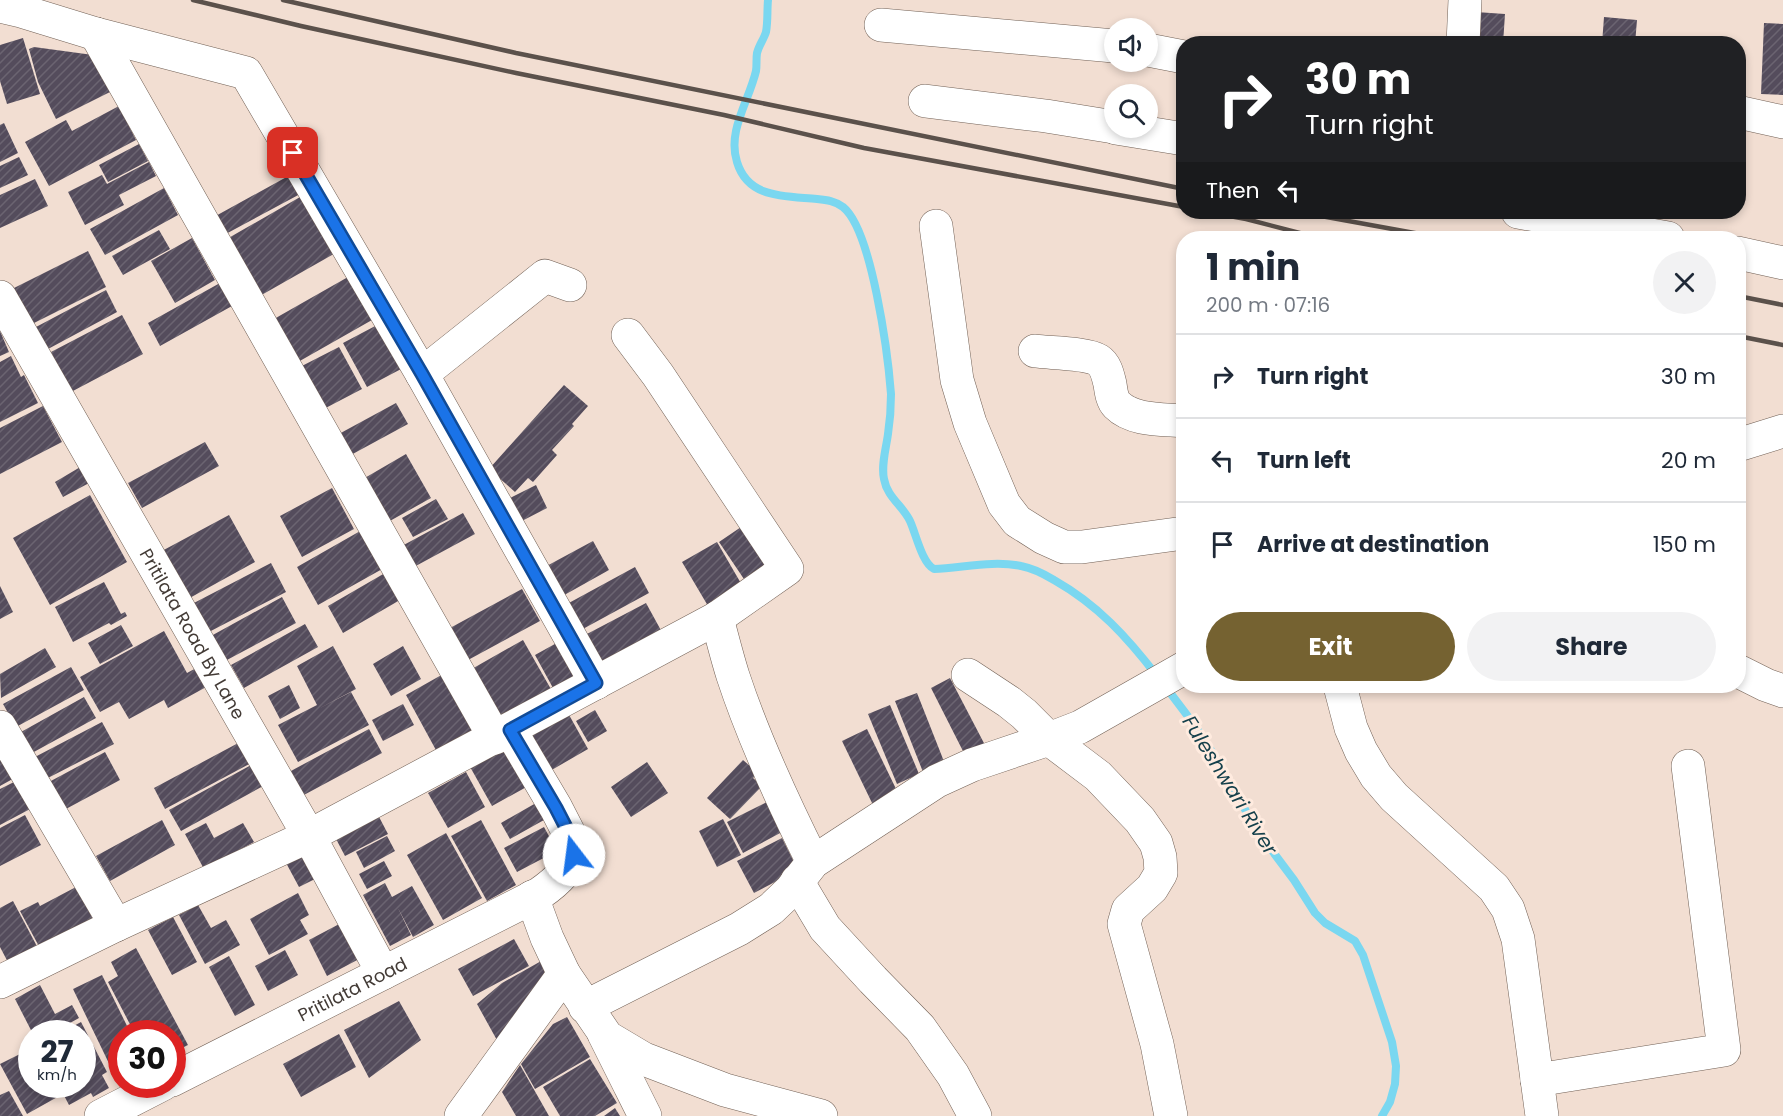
<!DOCTYPE html>
<html lang="en">
<head>
<meta charset="utf-8">
<style>
	body { margin:0; font-family:Poppins,sans-serif; background:#f2f2f3; color:#1f2937; height:100vh; display:flex; flex-direction:column; font-size:22px; white-space:nowrap }
	* { box-sizing:border-box; margin:0 }
	p { font-size:20px; color:#747a83 }
	.icon { flex:none; width:33px; height:33px; fill:none; stroke:currentColor; stroke-width:2; stroke-linecap:round; stroke-linejoin:round }
	.map { position:relative; flex:1; overflow:hidden }
	.side { position:absolute; left:1176px; top:231px; width:570px; height:462px; display:flex; flex-direction:column; background:#fff; border-radius:24px; box-shadow:0 3px 9px #0003 }
	.side>* { flex:none }
	.banner { position:absolute; left:1176px; top:36px; width:570px; height:183px; border-radius:24px; box-shadow:0 3px 9px #0003; background:#202124; color:#fff; overflow:hidden }
	.buttons { position:absolute; left:1104px; top:18px; display:grid; gap:12px }
	.buttons a { display:grid; place-items:center; width:54px; height:54px; border-radius:50%; background:#fff; box-shadow:0 3px 9px #0003; font-size:30px }
	.speed { position:absolute; left:18px; top:1020px; display:flex; gap:12px; font-size:30px; font-weight:700; text-align:center }
	.speed>* { display:grid; place-content:center; width:78px; height:78px; border-radius:50%; background:#fff; box-shadow:0 3px 9px #0003; line-height:1 }
	.speed small { font-size:15px; font-weight:400 }
	.speed .limit { border:9px solid #d22; background:#fff; color:#111 }
	.pin { position:absolute; display:grid; place-items:center; width:51px; height:51px; color:#fff; margin:-26px; border-radius:12px; box-shadow:0 3px 9px #0006 }
	.me { position:absolute; width:66px; margin:-33px; rotate:345deg; stroke-linejoin:round; filter:drop-shadow(0 0 4px #0008) }
	.turn { display:flex; align-items:center; gap:21px; height:126px; padding:0 30px; font-size:27px }
	.turn .icon { width:78px; height:78px; stroke-width:2.5 }
	.turn b { display:block; font-size:42px; line-height:51px }
	.then { display:flex; align-items:center; height:57px; padding:0 30px; background:#0003; gap:12px; font-size:22px }
	.round { display:grid; place-items:center; flex:none; width:63px; height:63px; border-radius:32px; background:#f2f2f3 }
	.head { display:flex; align-items:center; justify-content:space-between; height:102px; padding:0 30px }
	h1 { font-size:36px; font-weight:700; line-height:45px }
	.cta { display:flex; gap:12px; margin-top:auto; padding:12px 30px }
	.cta a { flex:1; height:69px; border-radius:36px; background:#756231; color:#fff; font-size:24px; font-weight:700; line-height:69px; text-align:center }
	.cta a+a { background:#f2f2f3; color:#1f2937 }
	ul { padding:0; list-style:none }
	li { display:flex; align-items:center; gap:18px; height:84px; padding:0 30px; border-top:2px solid #e0e1e3 }
	li div { flex:1 }
	li b { display:block; font-size:22px }
	li em { font-style:normal }
	.map>svg:first-child { display:block }
	.lines { fill:none; stroke-linecap:round; stroke-linejoin:round }
	.stream { stroke:#7ad7f0; stroke-width:8 }
	.building { fill:url(#building-hatch) }
	.minor-casing { stroke:#726156; stroke-width:34 }
	.minor { stroke:#fff; stroke-width:33 }
	.rail { stroke:#5b514b; stroke-width:4.5 }
	.route-casing { stroke:#114b97; stroke-width:15 }
	.route { stroke:#1a73e8; stroke-width:10 }
	.labels { text-anchor:middle; dominant-baseline:central; stroke-width:6; stroke-linejoin:round; paint-order:stroke }
	.street-label { font-size:18px; fill:#433b36; stroke:#ffebdf }
	.water-label { font-size:20px; font-style:italic; fill:#15404b; stroke:#ffebdf }
</style>
</head>
<body>
<div class="map">
<svg width="1783" height="1116" viewBox="0 0 1783 1116">
	<defs>
		<pattern id="building-hatch" width="6" height="6" patternUnits="userSpaceOnUse" patternTransform="scale(1.5)"><rect width="6" height="6" fill="#544c5c"/><path d="M-1 1l2-2M0 6l6-6M5 7l2-2" fill="none" stroke="#6b6471"/></pattern>
	</defs>
	<rect width="100%" height="100%" fill="#f2ded2"/>
	<g class="lines">
		<!-- stream -->
		<path class="stream" d="M 768,0 C 767,11 768,21 766,32 C 764,39 759,45 757,53 C 756,59 757,65 756,71 C 749,101 727,131 737,162 C 748,199 786,196 817,199 C 827,200 835,201 843,207 C 872,230 888,355 891,394 C 891,407 890,421 888,434 C 886,449 881,465 884,479 C 887,497 903,506 910,521 C 916,534 922,563 934,569 C 962,568 993,560 1021,566 C 1032,568 1044,574 1054,580 C 1098,605 1127,637 1157,676
			M 1165,686 L 1193,723 L 1212,752 L 1258,832 L 1294,880 L 1315,913 L 1325,923 L 1355,941 L 1363,955 L 1392,1042 L 1396,1066 L 1395,1084 L 1390,1102 L 1382,1116"/>
	</g>
	<!-- building -->
	<path class="building" d="M 1476,12 L 1505,14 L 1503,44 L 1473,44 Z
		M 1604,17 L 1637,20 L 1635,44 L 1602,44 Z
		M 1764,23 L 1783,24 L 1783,95 L 1761,94 Z
		M 23,38 L 40,94 L 7,104 L 0,81 L 0,45 Z
		M 34,47 L 93,55 L 110,92 L 56,119 L 38,82 L 29,49 Z
		M 119,106 L 136,140 L 49,186 L 25,142 L 66,120 L 72,131 Z
		M 4,123 L 18,153 L 0,162 L 0,125 Z
		M 139,144 L 148,161 L 108,182 L 99,165 Z
		M 19,157 L 28,175 L 0,188 L 0,166 Z
		M 149,162 L 156,176 L 119,195 L 124,205 L 85,225 L 68,192 L 102,175 L 107,184 Z
		M 292,174 L 302,193 L 222,236 L 212,218 Z
		M 35,179 L 48,206 L 0,228 L 0,195 Z
		M 164,188 L 178,215 L 105,255 L 90,229 Z
		M 307,193 L 339,251 L 258,297 L 225,240 Z
		M 159,230 L 170,249 L 123,275 L 112,256 Z
		M 192,238 L 215,280 L 175,303 L 151,261 Z
		M 88,251 L 106,287 L 30,325 L 12,289 Z
		M 348,277 L 372,320 L 298,362 L 274,319 Z
		M 220,283 L 232,306 L 160,346 L 148,323 Z
		M 106,290 L 117,312 L 48,349 L 36,327 Z
		M 122,315 L 143,354 L 71,392 L 51,352 Z
		M 379,324 L 403,368 L 367,387 L 343,343 Z
		M 0,331 L 9,352 L 0,356 Z
		M 339,347 L 362,389 L 318,412 L 296,369 Z
		M 11,356 L 21,377 L 24,375 L 38,403 L 0,422 L 0,362 Z
		M 564,385 L 588,406 L 572,424 L 574,426 L 552,450 L 557,455 L 533,482 L 528,478 L 515,492 L 489,469 Z
		M 396,403 L 408,424 L 349,456 L 337,435 Z
		M 43,406 L 62,442 L 0,474 L 0,428 Z
		M 205,442 L 219,466 L 142,508 L 128,483 Z
		M 406,454 L 431,498 L 388,522 L 363,479 Z
		M 82,466 L 91,482 L 63,497 L 55,482 Z
		M 536,485 L 547,508 L 518,523 L 506,500 Z
		M 332,488 L 354,529 L 302,557 L 280,516 Z
		M 90,495 L 127,562 L 50,605 L 13,538 Z
		M 436,499 L 448,519 L 413,537 L 402,518 Z
		M 463,513 L 475,534 L 412,568 L 400,547 Z
		M 229,515 L 255,562 L 186,600 L 160,552 Z
		M 747,523 L 778,569 L 750,588 L 719,542 Z
		M 362,530 L 384,568 L 318,605 L 297,567 Z
		M 593,541 L 609,570 L 559,598 L 543,568 Z
		M 717,542 L 746,592 L 711,611 L 682,562 Z
		M 271,563 L 286,592 L 207,633 L 192,604 Z
		M 635,567 L 649,593 L 581,630 L 567,604 Z
		M 385,573 L 400,600 L 343,633 L 328,606 Z
		M 104,582 L 121,614 L 125,612 L 127,616 L 111,625 L 109,623 L 73,642 L 55,607 Z
		M 0,586 L 13,612 L 0,619 Z
		M 522,589 L 540,621 L 468,660 L 450,628 Z
		M 282,597 L 296,623 L 225,661 L 211,636 Z
		M 646,603 L 663,634 L 603,666 L 587,634 Z
		M 305,624 L 318,647 L 244,688 L 231,665 Z
		M 121,625 L 133,646 L 100,664 L 88,643 Z
		M 164,631 L 187,673 L 198,667 L 208,686 L 168,708 L 164,700 L 129,719 L 119,702 L 100,712 L 80,677 Z
		M 523,640 L 556,698 L 503,729 L 470,670 Z
		M 562,640 L 586,684 L 559,699 L 535,655 Z
		M 333,646 L 356,689 L 318,709 L 351,692 L 369,725 L 298,762 L 278,725 L 317,705 L 297,666 Z
		M 403,646 L 421,679 L 391,696 L 373,664 Z
		M 45,648 L 56,667 L 1,698 L 0,674 Z
		M 71,667 L 84,690 L 16,727 L 3,704 Z
		M 445,673 L 483,742 L 443,763 L 406,695 Z
		M 950,678 L 986,747 L 966,757 L 931,688 Z
		M 289,685 L 300,708 L 280,719 L 268,696 Z
		M 917,693 L 945,764 L 923,772 L 895,701 Z
		M 84,697 L 96,718 L 32,753 L 21,732 Z
		M 403,704 L 414,725 L 383,741 L 372,720 Z
		M 890,705 L 919,774 L 897,784 L 868,714 Z
		M 595,710 L 607,731 L 588,742 L 576,721 Z
		M 568,713 L 588,749 L 543,775 L 523,739 Z
		M 102,722 L 114,744 L 44,780 L 33,758 Z
		M 369,729 L 382,753 L 302,796 L 289,772 Z
		M 867,729 L 898,793 L 873,805 L 842,741 Z
		M 242,741 L 253,762 L 165,809 L 154,788 Z
		M 0,742 L 18,776 L 0,786 Z
		M 508,744 L 530,785 L 492,806 L 469,765 Z
		M 105,752 L 120,780 L 64,810 L 49,782 Z
		M 743,760 L 758,773 L 753,778 L 762,786 L 730,819 L 707,798 Z
		M 647,762 L 668,793 L 631,817 L 611,787 Z
		M 253,764 L 265,785 L 181,831 L 169,810 Z
		M 466,772 L 485,807 L 448,828 L 428,793 Z
		M 18,780 L 32,808 L 0,825 L 0,789 Z
		M 767,802 L 782,832 L 743,853 L 727,822 Z
		M 536,803 L 544,820 L 510,839 L 501,823 Z
		M 25,815 L 41,845 L 0,866 L 0,828 Z
		M 378,815 L 388,834 L 345,856 L 335,837 Z
		M 723,819 L 741,855 L 717,867 L 699,831 Z
		M 162,820 L 175,845 L 110,881 L 96,856 Z
		M 481,820 L 516,885 L 487,901 L 451,836 Z
		M 206,823 L 214,838 L 243,823 L 254,842 L 204,869 L 185,834 Z
		M 544,827 L 557,851 L 517,872 L 504,848 Z
		M 446,833 L 482,898 L 443,920 L 407,855 Z
		M 387,836 L 395,851 L 364,868 L 356,852 Z
		M 782,838 L 798,870 L 754,893 L 737,861 Z
		M 307,848 L 321,876 L 299,887 L 285,861 Z
		M 384,861 L 392,876 L 367,889 L 359,874 Z
		M 385,883 L 392,897 L 412,886 L 434,925 L 413,937 L 398,908 L 411,935 L 390,946 L 363,895 Z
		M 76,887 L 95,923 L 42,952 L 20,911 L 38,902 L 40,906 Z
		M 298,893 L 309,915 L 300,920 L 308,934 L 269,955 L 250,919 Z
		M 13,901 L 40,952 L 11,968 L 0,947 L 0,908 Z
		M 198,905 L 211,928 L 226,920 L 240,945 L 205,964 L 179,915 Z
		M 173,917 L 197,962 L 172,975 L 148,930 Z
		M 343,922 L 361,958 L 327,976 L 309,940 Z
		M 514,939 L 529,966 L 473,996 L 458,969 Z
		M 136,948 L 188,1045 L 172,1053 L 172,1034 L 135,1034 L 108,982 L 118,976 L 111,962 Z
		M 285,950 L 298,975 L 268,991 L 255,966 Z
		M 229,956 L 255,1005 L 235,1016 L 209,967 Z
		M 543,960 L 550,973 L 498,1042 L 477,1004 L 502,983 Z
		M 102,975 L 131,1034 L 122,1034 L 122,1080 L 118,1082 L 73,989 Z
		M 40,985 L 55,1014 L 72,1005 L 79,1018 L 50,1034 L 33,1034 L 15,999 Z
		M 399,1001 L 421,1040 L 369,1078 L 344,1030 Z
		M 567,1017 L 590,1057 L 535,1089 L 521,1064 L 553,1024 Z
		M 81,1022 L 107,1072 L 102,1075 L 109,1088 L 93,1097 L 91,1093 L 69,1105 L 58,1084 L 82,1084 L 82,1034 L 59,1034 Z
		M 339,1034 L 356,1067 L 301,1097 L 283,1064 Z
		M 32,1048 L 32,1084 L 55,1084 L 61,1095 L 27,1114 L 0,1064 Z
		M 590,1059 L 617,1103 L 595,1116 L 560,1116 L 543,1087 Z
		M 520,1065 L 549,1116 L 516,1116 L 502,1092 Z
		M 9,1091 L 23,1116 L 0,1116 L 0,1095 Z
		M 615,1108 L 620,1116 L 604,1116 Z"/>
	<g class="lines">
		<defs>
			<g id="minor">
				<path d="M 0,6 L 21,11 L 96,34 L 246,73 L 422,374 L 596,683"/>
				<path d="M 881,25 L 1114,46"/>
				<path d="M 96,34 L 495,738"/>
				<path d="M 1463,44 L 1465,0"/>
				<path d="M 1148,50 L 1184,57"/>
				<path d="M 925,101 L 1046,116 L 1114,127"/>
				<path d="M 1738,112 L 1783,122"/>
				<path d="M 1116,128 L 1184,139"/>
				<path d="M 1518,212 L 1668,238"/>
				<path d="M 936,226 L 957,380 L 970,423 L 1004,504 L 1017,521 L 1044,538 L 1064,547 L 1082,547 L 1184,533"/>
				<path d="M 1738,253 L 1783,263"/>
				<path id="s1" d="M 0,297 L 309,836 L 383,973"/>
				<path d="M 1035,351 C 1050,353 1087,353 1098,360 C 1106,365 1108,376 1110,384 C 1111,391 1112,400 1117,405 C 1133,421 1163,419 1184,421"/>
				<path d="M 422,374 L 545,276 L 570,285"/>
				<path d="M 1738,445 L 1783,431"/>
				<path d="M 717,618 C 722,637 727,657 733,676 C 754,740 783,802 813,862"/>
				<path d="M 1738,671 L 1766,685 L 1783,691"/>
				<path d="M 968,675 L 1009,702 L 1024,714 L 1049,739 L 1098,776 L 1140,820 L 1156,843 L 1160,857 L 1161,873 L 1152,888 L 1128,910 L 1124,924 L 1157,1044 L 1171,1116"/>
				<path d="M 1340,686 L 1351,728 L 1361,751 L 1376,776 L 1394,797 L 1494,888 L 1508,909 L 1518,939 L 1542,1116"/>
				<path d="M 0,727 L 116,925"/>
				<path d="M 797,881 L 825,928 L 873,980 L 920,1028 L 953,1075 L 975,1116"/>
				<path d="M 532,897 L 547,938 L 564,974 L 607,1037 L 644,1059 L 725,1090 L 821,1116"/>
				<path d="M 0,982 L 116,925 L 309,836 L 717,618 L 787,569 L 658,375 L 628,335"/>
				<path d="M 585,1007 L 739,929 L 771,909 L 791,890 L 813,862 L 937,781 L 972,765 L 1049,739 L 1080,727 L 1184,668"/>
				<path d="M 604,1034 L 645,1116"/>
				<path id="s2" d="M 172,1080 L 539,894 C 558,881 572,868 575,845 L 556,808 L 510,730"/>
				<path d="M 1537,1080 L 1724,1050 L 1688,766"/>
				<path d="M 101,1116 L 163,1084"/>
				<path d="M 461,1116 L 564,974"/>
			</g>
		</defs>
		<!-- minor casing -->
		<use href="#minor" class="minor-casing"/>
		<!-- minor -->
		<use href="#minor" class="minor"/>
		<!-- rail -->
		<path class="rail" d="M 193,0 L 301,26 L 516,73 L 724,115 L 864,148 L 1184,207
			M 283,0 L 516,53 L 1184,189
			M 1207,212 L 1246,219 L 1319,238
			M 1299,212 L 1442,238
			M 1738,296 L 1783,305
			M 1738,336 L 1783,345"/>
	</g>
	<g class="lines">
		<defs>
			<path id="route" d="M 293,153 L 422,374 L 596,683 L 510,730 L 556,808 L 575,845 L 574,855"/>
		</defs>
		<!-- route casing -->
		<use href="#route" class="route-casing"/>
		<!-- route -->
		<use href="#route" class="route"/>
	</g>
	<g class="labels">
		<!-- street labels -->
		<g class="street-label">
			<text stroke="none"><textPath href="#s1" startOffset="388">Pritilata Road By Lane</textPath></text>
			<text stroke="none"><textPath href="#s2" startOffset="202">Pritilata Road</textPath></text>
		</g>
		<!-- water labels -->
		<g class="water-label">
			<text transform="translate(1230 785) rotate(58)">Fuleshwari River</text>
		</g>
	</g>
</svg>
<div class="buttons">
<a><svg class="icon" aria-label="sound" viewBox="0 0 24 24"><path d="M4 9h4l5-4v14l-5-4H4zM17 9q2 3 0 6"/></svg></a>
<a><svg class="icon" aria-label="search" viewBox="0 0 24 24"><circle cx="10" cy="10" r="6"/><path d="M15 15l6 6"/></svg></a>
</div>
<div class="speed"><div>27<small>km/h</small></div><div class="limit">30</div></div>
<div class="pin" style="left:293px;top:153px;background:#d93025"><svg class="icon" aria-label="arrive" viewBox="0 0 24 24"><path d="M6 21V4h12l-3 4 3 4H6"/></svg></div>
<svg class="me" style="left:574px;top:855px" viewBox="-20 -20 40 40"><circle r="19" fill="#fff"/><path d="M0-13L10 11 0 6-10 11z" fill="#1a73e8"/></svg>
<div class="banner">
<div class="turn"><svg class="icon" aria-label="right" viewBox="0 0 24 24"><path d="M7 20v-9h11M14 6l5 5-5 5"/></svg><div><b>30 m</b>Turn right</div></div>
<div class="then">Then<svg class="icon" aria-label="left" viewBox="0 0 24 24"><path d="M17 20v-9H6M10 6l-5 5 5 5"/></svg></div>
</div>
<section class="side">
<div class="head"><div><h1>1 min</h1><p>200 m · 07:16</p></div><a class="round"><svg class="icon" aria-label="close" viewBox="0 0 24 24"><path d="M6 6l12 12M18 6L6 18"/></svg></a></div>
<ul>
<li><svg class="icon" aria-label="right" viewBox="0 0 24 24"><path d="M7 20v-9h11M14 6l5 5-5 5"/></svg><div><b>Turn right</b></div><em>30 m</em></li>
<li><svg class="icon" aria-label="left" viewBox="0 0 24 24"><path d="M17 20v-9H6M10 6l-5 5 5 5"/></svg><div><b>Turn left</b></div><em>20 m</em></li>
<li><svg class="icon" aria-label="arrive" viewBox="0 0 24 24"><path d="M6 21V4h12l-3 4 3 4H6"/></svg><div><b>Arrive at destination</b></div><em>150 m</em></li>
</ul>
<div class="cta"><a>Exit</a><a>Share</a></div>
</section>
</div>
</body>
</html>
